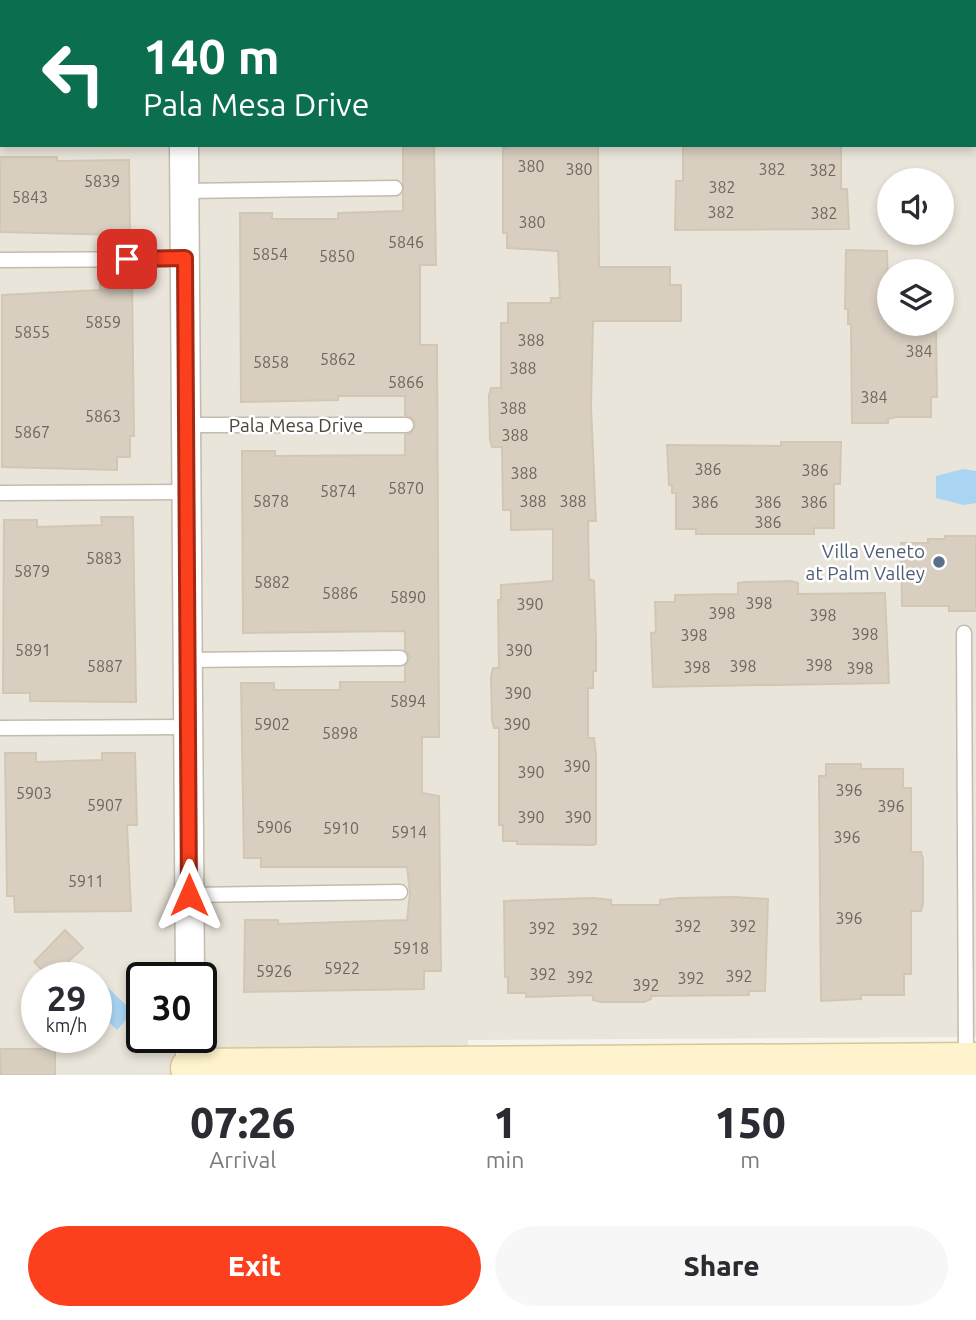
<!DOCTYPE html>
<html lang="en">
<head>
<meta charset="utf-8">
<style>
	body { margin:0; font-family:Ubuntu,sans-serif; background:#f7f7f7; color:#2b2b33; height:100vh; display:flex; flex-direction:column; font-size:26px; white-space:nowrap }
	* { box-sizing:border-box; margin:0 }
	p { font-size:23px; color:#7c7c81 }
	.icon { flex:none; width:38px; height:38px; fill:none; stroke:currentColor; stroke-width:2; stroke-linecap:round; stroke-linejoin:round }
	.map { position:relative; height:1075px; overflow:hidden }
	.sheet { display:flex; flex-direction:column; background:#fff; flex:1 }
	.sheet>* { flex:none }
	.banner { position:absolute; left:0px; top:0px; width:976px; height:147px; box-shadow:0 4px 10px #0003; background:#0b6e4f; color:#fff; overflow:hidden }
	.controls { position:absolute; left:877px; top:168px; display:grid; gap:14px }
	.controls a { display:grid; place-items:center; width:77px; height:77px; border-radius:50%; background:#fff; box-shadow:0 4px 10px #0003; font-size:35px }
	.speed { position:absolute; left:21px; top:962px; display:flex; gap:14px; font-size:35px; font-weight:700; text-align:center }
	.speed>* { display:grid; place-content:center; width:91px; height:91px; border-radius:50%; background:#fff; box-shadow:0 4px 10px #0003; line-height:1 }
	.speed small { font-size:18px; font-weight:400 }
	.speed .limit { border:4px solid #111; border-radius:10px; background:#fff; color:#111 }
	.pin { position:absolute; display:grid; place-items:center; width:60px; height:60px; color:#fff; margin:-30px; border-radius:14px; box-shadow:0 4px 10px #0006 }
	.me { position:absolute; width:77px; margin:-38px; rotate:0deg; stroke-linejoin:round; filter:drop-shadow(0 0 5px #0008) }
	.turn { display:flex; align-items:center; gap:24px; height:147px; padding:0 28px; font-size:32px }
	.turn .icon { width:91px; height:91px; stroke-width:2.5 }
	.turn b { display:block; font-size:49px; line-height:60px }
	.eta { display:flex; justify-content:space-evenly; align-items:center; height:119px; text-align:center }
	.eta b { font-size:42px; font-weight:800; line-height:49px }
	.primary-button { display:flex; gap:14px; margin-top:auto; padding:14px 28px }
	.primary-button a { flex:1; height:80px; border-radius:42px; background:#fc3f1d; color:#fff; font-size:28px; font-weight:800; line-height:80px; text-align:center }
	.primary-button a+a { background:#f7f7f7; color:#2b2b33 }
	.map>svg:first-child { display:block }
	.residential { fill:#eae5da; fill-rule:evenodd }
	.water { fill:#a9d4f2 }
	.building { fill:#d8cfc1; stroke:#d3c7b4; stroke-width:2 }
	.lines { fill:none; stroke-linecap:round; stroke-linejoin:round }
	.lane-casing { stroke:#c2bbae; stroke-width:17 }
	.street-casing { stroke:#c2bbae; stroke-width:31 }
	.secondary-casing { stroke:#d6c79b; stroke-width:41 }
	.lane { stroke:#fff; stroke-width:14 }
	.street { stroke:#fff; stroke-width:28 }
	.secondary { stroke:#fff3cd; stroke-width:38 }
	.route-casing { stroke:#a42913; stroke-width:18 }
	.route { stroke:#fc3f1d; stroke-width:12 }
	.service-dot { fill:#5c6f8a; stroke:#fff; stroke-width:2.5 }
	.labels { text-anchor:middle; dominant-baseline:central; stroke-width:5; stroke-linejoin:round; paint-order:stroke }
	.number-label { font-size:16px; fill:#6e675b }
	.street-label { font-size:19px; fill:#4b4439; stroke:#fff }
	.service-label { font-size:19px; fill:#4e5e75; stroke:#fff; text-anchor:end }
</style>
</head>
<body>
<div class="map">
<svg width="976" height="1075" viewBox="0 0 976 1075">
	<rect width="100%" height="100%" fill="#f6f3ec"/>
	<!-- residential -->
	<path class="residential" d="M 0,0 L 976,0 L 976,1037 L 468,1040 L 467,1075 L 0,1075 ZM 2,2 L 975,2 L 975,145 L 2,145 ZM 889,180 L 942,180 L 942,233 L 889,233 ZM 889,271 L 942,271 L 942,324 L 889,324 ZM 37,978 L 96,978 L 96,1038 L 37,1038 ZM 142,978 L 201,978 L 201,1038 L 142,1038 Z"/>
	<!-- water -->
	<path class="water" d="M 963,469 L 976,471 L 976,503 L 964,505 L 936,498 L 936,476 Z
		M 93,973 L 133,1012 L 117,1030 L 96,1009 L 96,978 L 89,978 Z"/>
	<!-- building -->
	<path class="building" d="M 403,145 L 434,145 L 436,265 L 420,265 L 420,345 L 437,345 L 439,737 L 422,737 L 422,793 L 439,796 L 441,971 L 424,971 L 424,989 L 244,992 L 245,920 L 278,920 L 278,924 L 407,920 L 410,893 L 407,867 L 261,867 L 261,858 L 244,858 L 241,683 L 274,683 L 274,690 L 340,690 L 340,682 L 405,682 L 405,666 L 410,657 L 405,650 L 405,631 L 243,633 L 242,451 L 275,451 L 275,456 L 405,455 L 405,435 L 411,433 L 416,424 L 411,417 L 405,415 L 405,396 L 338,396 L 338,400 L 241,402 L 240,213 L 272,213 L 272,219 L 338,219 L 338,213 L 403,211 Z
		M 509,145 L 598,145 L 599,267 L 670,267 L 670,285 L 681,285 L 681,321 L 593,321 L 591,406 L 596,521 L 588,521 L 589,579 L 594,581 L 596,638 L 596,671 L 593,671 L 593,688 L 588,688 L 588,738 L 594,738 L 596,755 L 596,844 L 593,845 L 517,844 L 517,841 L 503,841 L 503,825 L 499,825 L 499,728 L 494,728 L 492,720 L 491,676 L 493,668 L 499,668 L 498,600 L 501,600 L 501,585 L 553,581 L 553,529 L 511,530 L 511,510 L 503,510 L 502,447 L 492,447 L 490,440 L 489,395 L 491,388 L 501,388 L 501,323 L 508,323 L 508,303 L 551,303 L 551,298 L 560,298 L 558,251 L 507,248 L 507,233 L 503,233 L 503,148 L 509,148 Z
		M 841,145 L 841,189 L 847,189 L 849,229 L 675,230 L 676,181 L 683,181 L 683,146 Z
		M 0,157 L 57,157 L 57,161 L 129,160 L 130,231 L 119,231 L 119,235 L 0,232 Z
		M 846,250 L 887,251 L 889,324 L 930,324 L 930,332 L 936,332 L 937,397 L 931,397 L 931,417 L 896,417 L 888,419 L 888,423 L 852,423 L 851,324 L 848,324 L 848,309 L 845,309 Z
		M 100,281 L 132,281 L 134,436 L 130,436 L 130,457 L 117,457 L 117,470 L 2,467 L 2,295 L 100,290 Z
		M 781,442 L 841,442 L 840,484 L 834,484 L 834,528 L 814,528 L 814,534 L 696,534 L 696,529 L 676,529 L 676,493 L 672,493 L 672,485 L 669,485 L 667,445 L 781,446 Z
		M 101,517 L 133,517 L 136,702 L 30,701 L 30,693 L 3,693 L 4,520 L 37,520 L 37,527 L 102,525 Z
		M 945,536 L 976,536 L 976,611 L 949,611 L 949,606 L 902,606 L 901,543 L 928,543 L 928,539 L 945,539 Z
		M 791,581 L 798,583 L 798,594 L 885,593 L 889,683 L 653,687 L 651,633 L 656,632 L 655,602 L 675,602 L 675,595 L 738,594 L 738,583 L 746,582 Z
		M 5,753 L 36,753 L 36,762 L 102,760 L 102,753 L 135,753 L 137,825 L 127,825 L 131,911 L 15,912 L 14,896 L 7,896 Z
		M 826,764 L 861,764 L 861,769 L 903,769 L 903,788 L 911,788 L 911,852 L 921,852 L 923,859 L 923,904 L 921,911 L 911,911 L 911,974 L 904,974 L 904,995 L 861,995 L 861,999 L 821,1001 L 819,776 L 826,776 Z
		M 733,897 L 768,899 L 765,991 L 749,991 L 749,995 L 651,996 L 651,999 L 644,1002 L 600,1002 L 593,1000 L 593,995 L 526,997 L 526,993 L 508,993 L 508,977 L 505,977 L 504,901 L 594,898 L 611,900 L 611,905 L 660,905 L 660,900 L 678,898 Z
		M 65,930 L 83,948 L 50,978 L 34,962 Z
		M 0,1049 L 55,1049 L 55,1075 L 1,1075 Z"/>
	<g class="lines">
		<defs>
			<path id="lane" d="M 0,20 L 2,20
				M 184,191 L 395,188
				M 0,260 L 185,259
				M 186,425 L 406,425
				M 0,493 L 186,492
				M 964,633 L 966,1060
				M 187,660 L 400,658
				M 0,728 L 188,727
				M 189,895 L 400,892"/>
			<path id="street" d="M 184,145 L 190,978
				M 190,1038 L 190,1075"/>
			<path id="secondary" d="M 190,1068 L 976,1062"/>
		</defs>
		<!-- lane casing -->
		<use href="#lane" class="lane-casing"/>
		<!-- street casing -->
		<use href="#street" class="street-casing"/>
		<!-- secondary casing -->
		<use href="#secondary" class="secondary-casing"/>
		<!-- lane -->
		<use href="#lane" class="lane"/>
		<!-- street -->
		<use href="#street" class="street"/>
		<!-- secondary -->
		<use href="#secondary" class="secondary"/>
	</g>
	<g class="lines">
		<defs>
			<path id="route" d="M 127,259 L 185,258 L 189,895"/>
		</defs>
		<!-- route casing -->
		<use href="#route" class="route-casing"/>
		<!-- route -->
		<use href="#route" class="route"/>
	</g>
	<!-- markers -->
	<circle class="service-dot" cx="939" cy="562" r="7"/>
	<g class="labels">
		<!-- number labels -->
		<g class="number-label">
			<text x="531" y="166">380</text>
			<text x="579" y="169">380</text>
			<text x="772" y="169">382</text>
			<text x="823" y="170">382</text>
			<text x="102" y="181">5839</text>
			<text x="722" y="187">382</text>
			<text x="30" y="197">5843</text>
			<text x="721" y="212">382</text>
			<text x="824" y="213">382</text>
			<text x="532" y="222">380</text>
			<text x="406" y="242">5846</text>
			<text x="270" y="254">5854</text>
			<text x="337" y="256">5850</text>
			<text x="103" y="322">5859</text>
			<text x="32" y="332">5855</text>
			<text x="531" y="340">388</text>
			<text x="919" y="351">384</text>
			<text x="338" y="359">5862</text>
			<text x="271" y="362">5858</text>
			<text x="523" y="368">388</text>
			<text x="406" y="382">5866</text>
			<text x="874" y="397">384</text>
			<text x="513" y="408">388</text>
			<text x="103" y="416">5863</text>
			<text x="32" y="432">5867</text>
			<text x="515" y="435">388</text>
			<text x="708" y="469">386</text>
			<text x="815" y="470">386</text>
			<text x="524" y="473">388</text>
			<text x="406" y="488">5870</text>
			<text x="338" y="491">5874</text>
			<text x="271" y="501">5878</text>
			<text x="533" y="501">388</text>
			<text x="573" y="501">388</text>
			<text x="705" y="502">386</text>
			<text x="768" y="502">386</text>
			<text x="814" y="502">386</text>
			<text x="768" y="522">386</text>
			<text x="104" y="558">5883</text>
			<text x="32" y="571">5879</text>
			<text x="272" y="582">5882</text>
			<text x="340" y="593">5886</text>
			<text x="408" y="597">5890</text>
			<text x="759" y="603">398</text>
			<text x="530" y="604">390</text>
			<text x="722" y="613">398</text>
			<text x="823" y="615">398</text>
			<text x="865" y="634">398</text>
			<text x="694" y="635">398</text>
			<text x="33" y="650">5891</text>
			<text x="519" y="650">390</text>
			<text x="819" y="665">398</text>
			<text x="105" y="666">5887</text>
			<text x="743" y="666">398</text>
			<text x="697" y="667">398</text>
			<text x="860" y="668">398</text>
			<text x="518" y="693">390</text>
			<text x="408" y="701">5894</text>
			<text x="272" y="724">5902</text>
			<text x="517" y="724">390</text>
			<text x="340" y="733">5898</text>
			<text x="577" y="766">390</text>
			<text x="531" y="772">390</text>
			<text x="849" y="790">396</text>
			<text x="34" y="793">5903</text>
			<text x="105" y="805">5907</text>
			<text x="891" y="806">396</text>
			<text x="531" y="817">390</text>
			<text x="578" y="817">390</text>
			<text x="274" y="827">5906</text>
			<text x="341" y="828">5910</text>
			<text x="409" y="832">5914</text>
			<text x="847" y="837">396</text>
			<text x="86" y="881">5911</text>
			<text x="849" y="918">396</text>
			<text x="688" y="926">392</text>
			<text x="743" y="926">392</text>
			<text x="542" y="928">392</text>
			<text x="585" y="929">392</text>
			<text x="411" y="948">5918</text>
			<text x="342" y="968">5922</text>
			<text x="274" y="971">5926</text>
			<text x="543" y="974">392</text>
			<text x="739" y="976">392</text>
			<text x="580" y="977">392</text>
			<text x="691" y="978">392</text>
			<text x="646" y="985">392</text>
		</g>
		<!-- street labels -->
		<g class="street-label">
			<text x="296" y="425">Pala Mesa Drive</text>
		</g>
		<!-- service labels -->
		<g class="service-label">
			<text x="925" y="551">Villa Veneto<tspan x="925" dy="22">at Palm Valley</tspan></text>
		</g>
	</g>
</svg>
<div class="controls">
<a><svg class="icon" aria-label="sound" viewBox="0 0 24 24"><path d="M4 9h4l5-4v14l-5-4H4zM17 9q2 3 0 6"/></svg></a>
<a><svg class="icon" aria-label="layers" viewBox="0 0 24 24"><path d="M12 4l9 5-9 5-9-5zM3 14l9 5 9-5"/></svg></a>
</div>
<div class="speed"><div>29<small>km/h</small></div><div class="limit">30</div></div>
<div class="pin" style="left:127px;top:259px;background:#d93025"><svg class="icon" aria-label="arrive" viewBox="0 0 24 24"><path d="M6 21V4h12l-3 4 3 4H6"/></svg></div>
<svg class="me" style="left:189px;top:895px" viewBox="-20 -20 40 40"><path d="M0-17L14 15 0 8-14 15z" fill="#fc3f1d" stroke="#fff" stroke-width="4"/></svg>
<div class="banner">
<div class="turn"><svg class="icon" aria-label="left" viewBox="0 0 24 24"><path d="M17 20v-9H6M10 6l-5 5 5 5"/></svg><div><b>140 m</b>Pala Mesa Drive</div></div>
</div>
</div>
<section class="sheet">
<div class="eta">
<div><b>07:26</b><p>Arrival</p></div>
<div><b>1</b><p>min</p></div>
<div><b>150</b><p>m</p></div>
</div>
<div class="primary-button"><a>Exit</a><a>Share</a></div>
</section>
</body>
</html>
